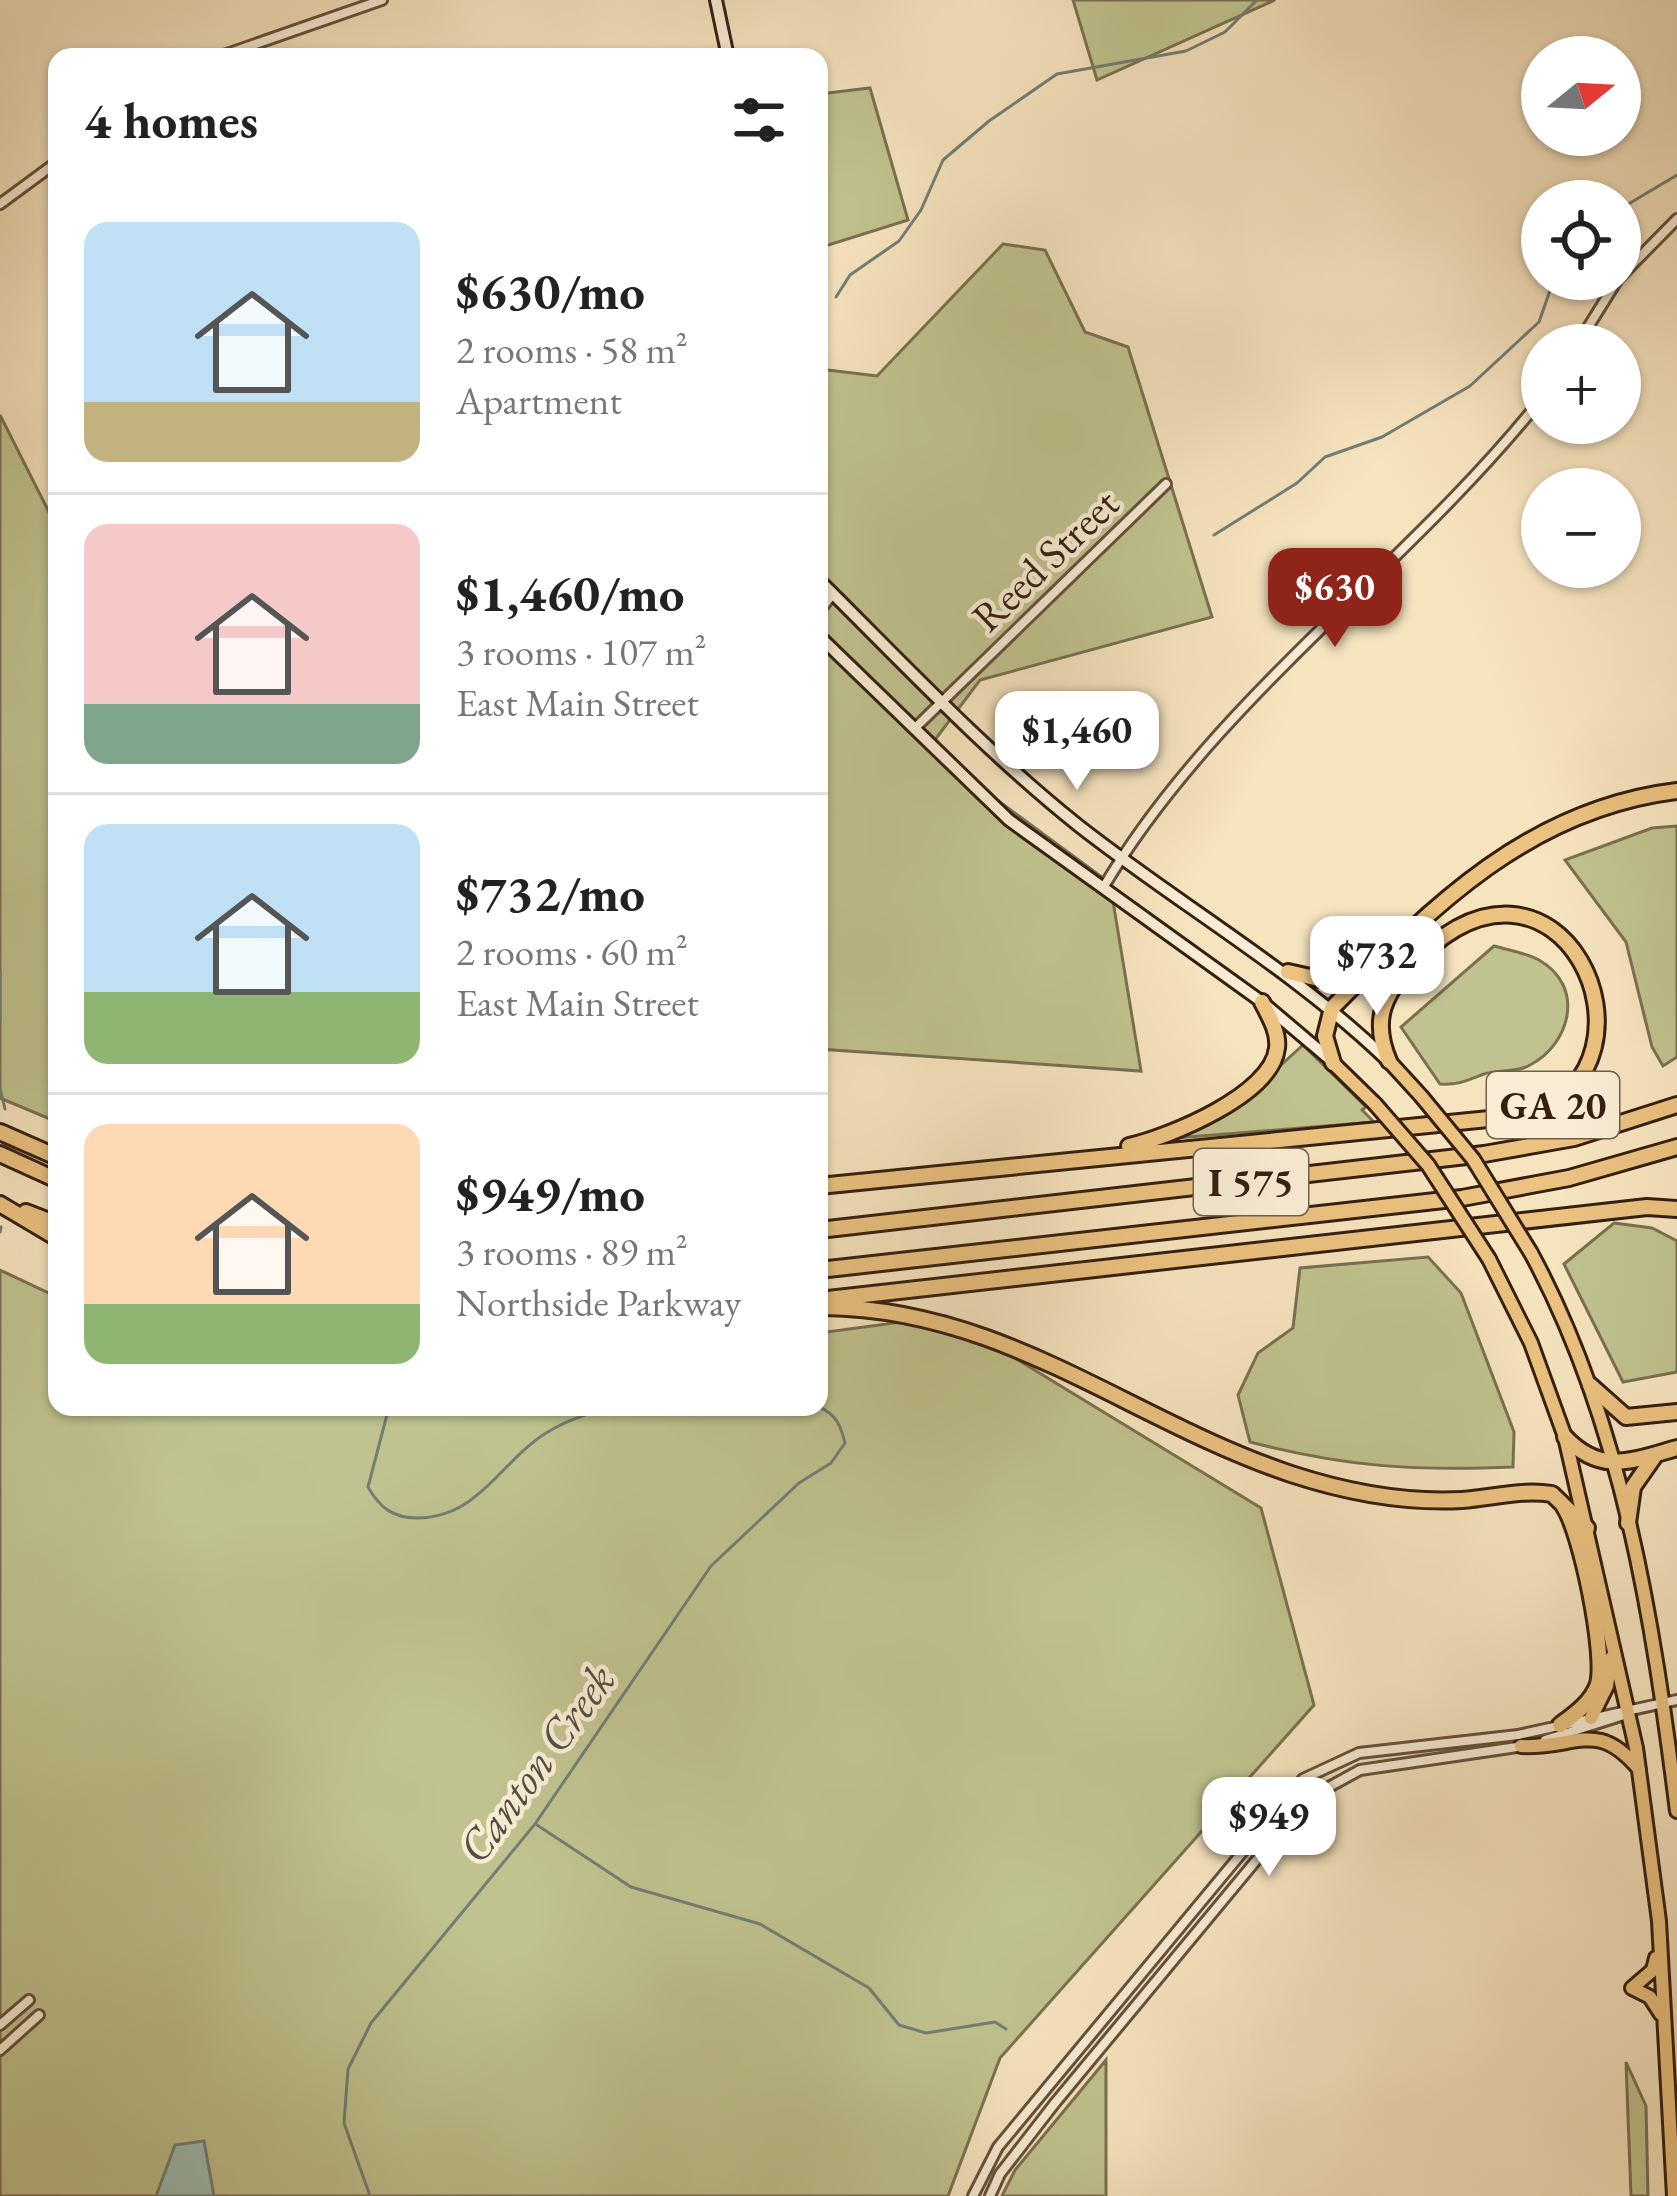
<!DOCTYPE html>
<html lang="en">
<head>
<meta charset="utf-8">
<style>
	body { margin:0; font-family:"EB Garamond",serif; background:#f2f2f2; color:#222; height:100vh; display:flex; flex-direction:column; font-size:45px; white-space:nowrap }
	* { box-sizing:border-box; margin:0 }
	p { font-size:39px; color:#767676 }
	.icon { flex:none; width:66px; height:66px; fill:none; stroke:currentColor; stroke-width:2; stroke-linecap:round; stroke-linejoin:round }
	.map { position:relative; flex:1; overflow:hidden }
	.sheet { position:absolute; left:48px; top:48px; width:780px; height:1368px; display:flex; flex-direction:column; background:#fff; border-radius:24px; box-shadow:0 3px 9px #0004 }
	.sheet>* { flex:none }
	.needle { width:78px; rotate:72deg }
	.fabs { position:absolute; left:1521px; top:36px; display:grid; gap:24px }
	.fabs a { display:grid; place-items:center; width:120px; height:120px; border-radius:50%; background:#fff; box-shadow:0 3px 9px #0004; font-size:60px }
	.price { position:absolute; translate:-50% -102px; padding:0 27px; border-radius:24px; background:#fff; color:#222; font-size:39px; line-height:78px; filter:drop-shadow(0 3px 6px #0008) }
	.price::after { content:''; position:absolute; left:50%; top:72px; width:36px; height:27px; margin-left:-18px; background:inherit; clip-path:polygon(0 0,100% 0,50% 100%) }
	.price.active { background:#8f2418; color:#fff }
	ul { padding:0; list-style:none }
	li { display:flex; align-items:center; gap:36px; height:300px; padding:0 36px }
	li+li { border-top:3px solid #e0e0e0 }
	li span { display:grid; place-items:center; flex:none; width:336px; height:240px; border-radius:24px; color:#555 }
	li>.icon { margin-inline-start:auto }
	span .icon { width:144px; height:144px; fill:#fffc; stroke-width:1 }
	li b { font-size:51px }
	h2 { display:flex; justify-content:space-between; align-items:center; height:144px; padding:0 36px; font-size:51px }
	.map>svg:first-child { display:block }
	.green { fill:#c0c38f; stroke:#7a7150; stroke-width:3 }
	.water { fill:#9dbeb6; stroke:#737e74; stroke-width:3 }
	.lines { fill:none; stroke-linecap:round; stroke-linejoin:round }
	.stream { stroke:#737e74; stroke-width:3 }
	.street-casing { stroke:#65503c; stroke-width:14 }
	.secondary-casing { stroke:#351f11; stroke-width:16 }
	.primary-casing { stroke:#351f11; stroke-width:18 }
	.highway-casing { stroke:#351f11; stroke-width:20 }
	.street { stroke:#f9edd5; stroke-width:8 }
	.secondary { stroke:#f9edd5; stroke-width:10 }
	.primary { stroke:#ebc280; stroke-width:12 }
	.highway { stroke:#ebc280; stroke-width:14 }
	.primary-bridge-casing { stroke:#351f11; stroke-width:18; stroke-linecap:butt }
	.primary-bridge { stroke:#ebc280; stroke-width:12 }
	.labels { text-anchor:middle; dominant-baseline:central; stroke-width:9; stroke-linejoin:round; paint-order:stroke }
	.shield { fill:#f9edd5; stroke:#705d4c; stroke-width:3 }
	.shield-label { font-size:39px; font-weight:bold; fill:#351f11 }
	.street-label { font-size:42px; fill:#351f11; stroke:#f9edd5 }
	.water-label { font-size:45px; font-style:italic; fill:#544f43; stroke:#f9edd5 }
</style>
</head>
<body>
<div class="map">
<svg width="1677" height="2196" viewBox="0 0 1677 2196">
	<rect width="100%" height="100%" fill="#f6e4bf"/>
	<filter id="stains"><feTurbulence type="fractalNoise" baseFrequency=".00167" numOctaves="4"/><feColorMatrix values="0 0 0 0 .2 0 0 0 0 .09 0 0 0 0 .02 0 0 0 .5 -.17"/></filter>
	<radialGradient id="worn" r=".72"><stop offset=".6" stop-color="#630" stop-opacity="0"/><stop offset="1" stop-color="#630" stop-opacity=".3"/></radialGradient>
	<path class="green" d="M1073 0H1275L1097 80Z
		M870 88 908 220 819 248V94Z
		M1003 244 1045 250 1085 332 1128 347 1212 617 980 680 928 749 1110 883 1141 1071 819 1049V369L877 376Z
		M0 415 57 528V1122L0 1098Z
		M1677 826V1057L1663 1066 1652 1047 1626 942 1565 860 1652 828Z
		M1494 946C1508 950 1527 953 1539 960 1586 987 1570 1044 1530 1065 1517 1073 1498 1069 1484 1074 1466 1081 1459 1085 1440 1084L1401 1027Z
		M1303 1045 1366 1107 1362 1110 1374 1122 1176 1138 1236 1106Z
		M1614 1223 1652 1228 1677 1241V1372L1623 1382 1564 1264Z
		M1428 1257 1461 1293 1514 1432 1513 1467C1413 1471 1347 1467 1250 1442L1238 1395 1258 1353 1293 1328 1300 1268Z
		M0 1270 57 1297V1407H819V1333L946 1316 1261 1508 1314 1705 1000 2058 948 2196H0Z
		M1106 2060V2196H1002L1015 2170Z
		M1626 2062 1646 2106 1648 2196H1631Z"/>
	<path class="water" d="M204 2141 214 2196H156L175 2145Z"/>
	<g class="lines">
		<path class="stream" d="M1620 209 1677 175
			M836 297 850 275 899 241 921 210 943 160 989 121 1057 74 1186 51 1225 32 1257 0
			M1214 535 1297 483 1325 457 1382 437 1470 386 1539 322 1554 279
			M0 972V1021
			M0 1088 5 1109
			M0 1232 1 1227
			M389 1407 368 1487C380 1508 393 1518 418 1518 479 1517 500 1462 546 1433 567 1420 591 1412 615 1407
			M667 1407H803
			M537 1825 631 1887 760 1924 869 1988 899 2025 926 2033 995 2022 1006 2029
			M370 2196 344 2123 348 2069 371 2023 535 1824 711 1566 799 1483 831 1463 845 1443C841 1426 836 1414 819 1407"/>
		<g class="street-casing">
			<path id="street" d="M218 57 382 0
				M0 204 57 162
				M1620 277 1677 219
				M1577 345 1618 279
				M819 611 833 594
				M914 729 1166 484
				M1103 888C1215 699 1407 568 1542 398
				M1545 1740 1627 1714
				M0 2025 29 2000
				M0 2050 39 2015
				M973 2196 998 2147 1303 1779 1359 1753 1518 1735 1677 1700
				M990 2196 1000 2174 1055 2103 1307 1799 1360 1770 1524 1746"/>
		</g>
		<g class="secondary-casing">
			<path id="secondary" d="M716 0 728 57
				M819 580C903 663 986 752 1079 826 1181 906 1292 969 1386 1059
				M819 636 1009 820 1262 1002 1333 1062"/>
		</g>
		<g class="primary-casing">
			<path id="primary" d="M1389 1061 1421 1096
				M1333 1063 1375 1104
				M1531 1253C1623 1423 1653 1621 1677 1811
				M1489 1259 1531 1343 1565 1437 1636 1748 1659 1921 1674 2196
				M1591 1718 1607 1686 1611 1658
				M1521 1746C1576 1749 1596 1718 1639 1769
				M1656 1958 1653 1970 1632 1988 1650 1997 1661 2014"/>
		</g>
		<g class="highway-casing">
			<path id="highway" d="M1288 972 1328 981 1369 964
				M1333 1063 1325 1036 1332 1008C1432 907 1528 809 1677 791
				M0 1132 57 1157
				M1129 1146C1169 1137 1272 1095 1277 1048 1279 1032 1269 1016 1262 1002
				M0 1154 57 1180
				M819 1186 1529 1115C1677 1065 1558 803 1408 969 1381 998 1373 1024 1389 1061
				M0 1204 57 1238
				M26 1212 57 1224
				M819 1230 1484 1154 1574 1138 1677 1105
				M819 1270 1462 1198 1569 1178 1677 1147
				M819 1300 1647 1207 1677 1209
				M824 1307C1005 1309 1128 1419 1291 1474 1346 1492 1405 1503 1462 1500 1492 1498 1522 1489 1552 1494L1587 1528
				M1590 1385 1626 1417 1677 1412
				M1565 1437C1601 1475 1631 1461 1677 1448
				M1628 1523 1633 1487 1654 1457
				M1560 1725C1575 1714 1592 1702 1598 1684 1606 1654 1581 1532 1564 1507"/>
		</g>
		<use href="#street" class="street"/>
		<use href="#secondary" class="secondary"/>
		<use href="#primary" class="primary"/>
		<use href="#highway" class="highway"/>
		<g class="primary-bridge-casing">
			<path id="primary-bridge" d="M1421 1096 1473 1159 1531 1253
				M1375 1104 1428 1165 1489 1259"/>
		</g>
		<use href="#primary-bridge" class="primary-bridge"/>
	</g>
	<g class="labels">
		<g class="shield">
			<rect x="1487" y="1072" width="132" height="66" rx="9"/>
			<rect x="1194" y="1149" width="114" height="66" rx="9"/>
		</g>
		<g class="shield-label">
			<text x="1553" y="1105">GA 20</text>
			<text x="1251" y="1182">I 575</text>
		</g>
		<g class="street-label">
			<text transform="translate(1045 560) rotate(-44)">Reed Street</text>
		</g>
		<g class="water-label">
			<text transform="translate(536 1763) rotate(-54)">Canton Creek</text>
		</g>
	</g>
	<rect width="100%" height="100%" filter="url(#stains)"/>
	<rect width="100%" height="100%" fill="url(#worn)"/>
</svg>
<div class="fabs">
<a><svg class="needle" viewBox="-14 -14 28 28"><path d="M0-13l5 13h-10z" fill="#e53935"/><path d="M0 13l5-13h-10z" fill="#767676"/></svg></a>
<a><svg class="icon" aria-label="locate" viewBox="0 0 24 24"><circle cx="12" cy="12" r="6"/><path d="M12 2v4M12 18v4M2 12h4M18 12h4"/></svg></a>
<a>+</a>
<a>−</a>
</div>
<b class="price active" style="left:1335px;top:650px">$630</b>
<b class="price" style="left:1077px;top:793px">$1,460</b>
<b class="price" style="left:1377px;top:1018px">$732</b>
<b class="price" style="left:1269px;top:1879px">$949</b>
<section class="sheet">
<h2>4 homes<svg class="icon" aria-label="filters" viewBox="0 0 24 24"><path d="M4 7h16M4 17h16"/><circle cx="9" cy="7" r="2"/><circle cx="15" cy="17" r="2"/></svg></h2>
<ul>
<li><span style="background:linear-gradient(#bfe0f5 75%,#c2b280 0)"><svg class="icon" aria-label="home" viewBox="0 0 24 24"><path d="M3 11l9-7 9 7M6 9v11h12V9"/></svg></span><div><b>$630/mo</b><p>2 rooms · 58 m²</p><p>Apartment</p></div></li>
<li><span style="background:linear-gradient(#f6c9c9 75%,#7fa58c 0)"><svg class="icon" aria-label="home" viewBox="0 0 24 24"><path d="M3 11l9-7 9 7M6 9v11h12V9"/></svg></span><div><b>$1,460/mo</b><p>3 rooms · 107 m²</p><p>East Main Street</p></div></li>
<li><span style="background:linear-gradient(#bfe0f5 70%,#8fb573 0)"><svg class="icon" aria-label="home" viewBox="0 0 24 24"><path d="M3 11l9-7 9 7M6 9v11h12V9"/></svg></span><div><b>$732/mo</b><p>2 rooms · 60 m²</p><p>East Main Street</p></div></li>
<li><span style="background:linear-gradient(#ffd9b3 75%,#8fb573 0)"><svg class="icon" aria-label="home" viewBox="0 0 24 24"><path d="M3 11l9-7 9 7M6 9v11h12V9"/></svg></span><div><b>$949/mo</b><p>3 rooms · 89 m²</p><p>Northside Parkway</p></div></li>
</ul>
</section>
</div>
</body>
</html>
